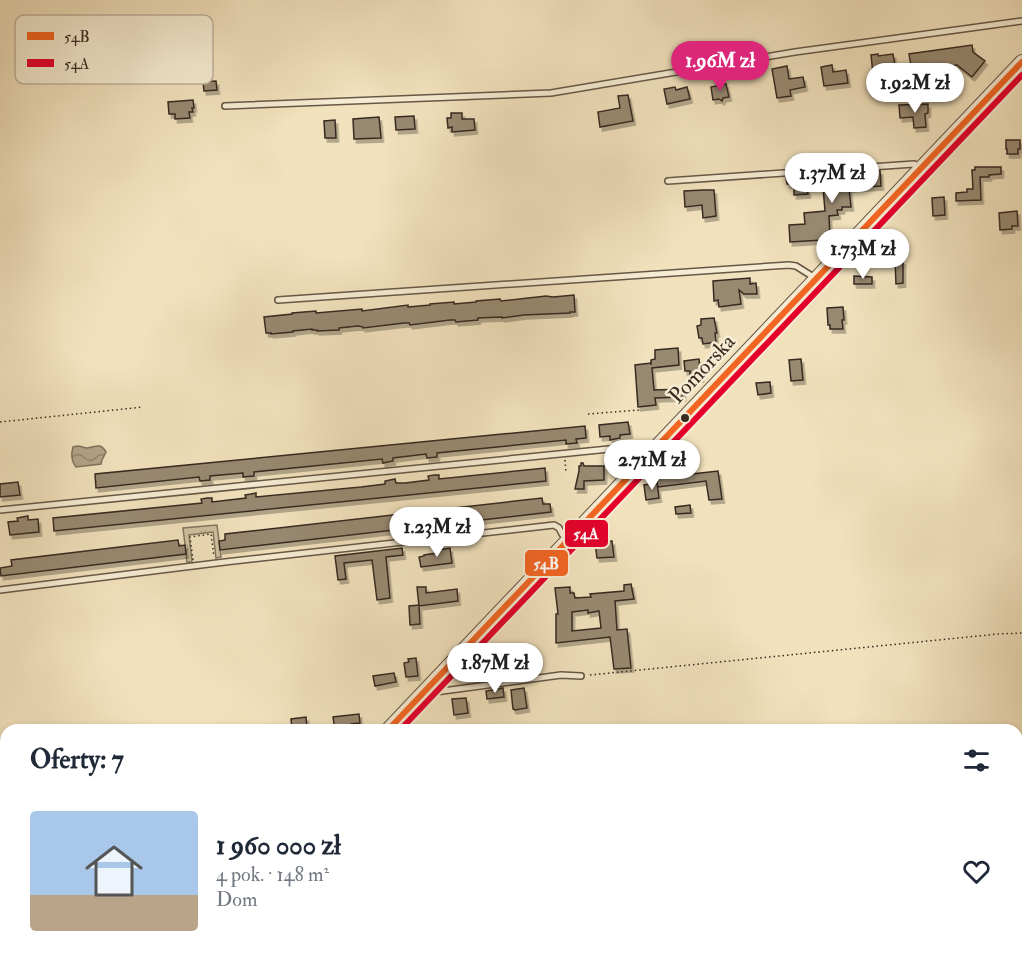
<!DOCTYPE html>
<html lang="pl">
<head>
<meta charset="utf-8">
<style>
	body { margin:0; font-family:"IM FELL Double Pica",serif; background:#f2f2f3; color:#1f2937; height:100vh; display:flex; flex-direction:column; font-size:22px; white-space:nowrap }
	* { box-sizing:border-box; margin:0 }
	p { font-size:20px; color:#747a83 }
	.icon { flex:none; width:33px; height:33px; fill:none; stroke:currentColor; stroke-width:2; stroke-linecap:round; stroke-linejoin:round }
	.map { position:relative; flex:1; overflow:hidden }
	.panel { position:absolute; left:0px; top:724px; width:1023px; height:236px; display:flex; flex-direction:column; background:#fff; border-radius:18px 18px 0 0; box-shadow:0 3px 9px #0003 }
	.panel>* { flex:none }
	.price { position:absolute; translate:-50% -51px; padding:0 14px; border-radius:21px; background:#fff; color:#222; font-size:20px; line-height:39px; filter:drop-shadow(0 2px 3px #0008) }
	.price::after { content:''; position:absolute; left:50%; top:36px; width:18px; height:14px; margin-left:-9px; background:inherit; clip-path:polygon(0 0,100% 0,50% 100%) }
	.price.on { background:#db2777; color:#fff }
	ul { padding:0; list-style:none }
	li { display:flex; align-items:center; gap:18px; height:150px; padding:0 30px }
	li+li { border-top:2px solid #e0e1e3 }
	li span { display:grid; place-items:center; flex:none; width:168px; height:120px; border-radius:6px; color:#555 }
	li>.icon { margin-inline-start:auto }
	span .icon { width:72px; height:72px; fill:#fffc; stroke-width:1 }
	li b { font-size:26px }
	h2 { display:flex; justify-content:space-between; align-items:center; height:72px; padding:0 30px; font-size:26px }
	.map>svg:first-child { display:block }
	.grass { fill:url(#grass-tufts); stroke:#847660; stroke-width:1.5 }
	.water { fill:url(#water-waves); stroke:#81735e; stroke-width:1.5 }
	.building { fill:#988971; stroke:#372a20; stroke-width:1.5; fill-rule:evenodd; filter:url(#shadow) }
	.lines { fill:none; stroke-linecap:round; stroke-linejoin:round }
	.service-casing { stroke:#665847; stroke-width:8 }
	.minor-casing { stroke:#665847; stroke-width:14 }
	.tertiary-casing { stroke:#665847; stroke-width:16 }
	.path { stroke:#372a20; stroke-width:1.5; stroke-dasharray:1.5 3; stroke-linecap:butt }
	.service { stroke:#f6ecd3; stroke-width:5 }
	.minor { stroke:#f6ecd3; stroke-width:10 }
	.tertiary { stroke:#f6ecd3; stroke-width:14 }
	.bus-1-casing { stroke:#f6ecd3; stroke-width:10 }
	.bus-2-casing { stroke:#f6ecd3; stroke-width:10 }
	.bus-1 { stroke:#f26522; stroke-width:6 }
	.bus-2 { stroke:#e4002b; stroke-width:6 }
	.bus-dot { fill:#372a20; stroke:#f6ecd3; stroke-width:2 }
	.labels { text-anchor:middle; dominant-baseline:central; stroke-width:5; stroke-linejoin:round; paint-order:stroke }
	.street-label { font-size:22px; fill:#372a20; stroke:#f6ecd3 }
	.key { fill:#f6ecd3; stroke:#bdb29d; stroke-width:1.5 }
	.key-label { font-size:16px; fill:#372a20 }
	.line-badge { stroke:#f6ecd3; stroke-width:2 }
	.badge-label { font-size:16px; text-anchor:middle; font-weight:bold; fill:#fff }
</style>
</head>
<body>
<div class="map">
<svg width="1022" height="959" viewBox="0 0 1022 959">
	<defs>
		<pattern id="grass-tufts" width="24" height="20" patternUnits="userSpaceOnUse" patternTransform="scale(1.5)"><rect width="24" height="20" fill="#d1c2a1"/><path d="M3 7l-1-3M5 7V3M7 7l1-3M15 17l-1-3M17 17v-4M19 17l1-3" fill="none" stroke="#b4a78a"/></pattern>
		<pattern id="water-waves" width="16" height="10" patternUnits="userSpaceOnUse" patternTransform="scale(1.5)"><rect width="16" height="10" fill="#b2a387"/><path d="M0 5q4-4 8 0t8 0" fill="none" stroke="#92856e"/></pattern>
		<filter id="shadow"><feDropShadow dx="2.5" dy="4" stdDeviation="0" flood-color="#0004"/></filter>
	</defs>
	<rect width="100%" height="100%" fill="#f1e1bc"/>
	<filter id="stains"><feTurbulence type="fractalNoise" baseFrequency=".00333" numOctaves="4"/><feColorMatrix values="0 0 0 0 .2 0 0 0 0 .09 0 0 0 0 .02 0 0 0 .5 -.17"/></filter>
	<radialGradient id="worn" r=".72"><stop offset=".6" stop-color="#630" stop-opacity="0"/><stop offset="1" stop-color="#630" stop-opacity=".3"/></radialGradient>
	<path class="grass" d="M217 525 221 557 216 558 213 532 189 535 192 562H187L183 528Z"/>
	<path class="water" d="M78 446C81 446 84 448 87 448 96 447 100 442 106 452L102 460 101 464 76 467C71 461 71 454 73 447Z"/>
	<path class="building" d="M972 45 973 52 985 61 972 77 957 65 912 72 909 54Z
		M878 54V56L893 54 896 71 873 74 871 55Z
		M832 65 833 72 846 70 848 83 824 86 821 67Z
		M787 66 789 79 803 77 805 87 790 90 791 96 777 98 772 69Z
		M216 81 217 90 204 91 203 82Z
		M726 84 729 97 723 98 722 101 719 99 713 100 711 87Z
		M675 87 676 90 687 87 690 99 667 104 664 89Z
		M628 95 633 121 600 127 598 112 620 108 618 96Z
		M193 100 194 108H192L193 112H189L190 118 175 119V114H169L168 102Z
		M928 104V113L925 114 926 127 914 128 913 117 900 118 899 105Z
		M451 113H462V119H474L475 130 452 132V127L448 128 447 118H451Z
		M414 116 415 129 396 130 395 117Z
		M379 117 381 138 354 139 353 119Z
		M335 120 336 138H325L324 121Z
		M1006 140H1020V149H1018V154H1007V149H1006Z
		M975 167H1001V174L989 175V177H980L981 200 956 201V193L967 192V189H973L972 170H975Z
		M880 171 881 186 849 188 851 207H842V210H837L838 215 829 216 830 237H823V240L790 242 789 225 805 224 804 213 825 211 822 175Z
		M806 176V179H810L813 184 807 188 808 194 794 195V184H787L786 178Z
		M703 190H714L716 216 703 218 702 205 685 207 684 191Z
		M944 197 945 215 933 216 932 198Z
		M1017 211 1018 226H1012V229L1000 230 999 213Z
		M895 261H903V283L896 284Z
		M854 276 872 277V284H854Z
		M750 278V284L756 283 757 294H744L739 290 741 304 719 307 718 300 714 301 713 281Z
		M574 295 575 312H570V313L524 315 502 318V317L478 318V320L456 322 455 320H450L410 325 409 323H404L363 328V327L358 326 339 328V330L317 331V330H312V329L293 331V332L271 334V333H266L264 317 292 314V313L316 311V313L362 309V311L408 305V307L430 305V304L454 302V304L476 302V301L500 299 501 301 546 296 553 297Z
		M843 307 844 320H842L843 329H830V325H828L827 308Z
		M714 318 717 333H715L716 342 703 344 702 338H699L697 326 701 325V319Z
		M678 348 679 365 652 368 654 390 683 389V397L655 398 656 405 638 407 635 365 651 363V365V360L655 359V350Z
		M699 359 701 378 690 379V371H685L684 361Z
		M801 359 803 380 791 381 789 360Z
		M770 382 771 393 758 395 756 383Z
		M628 422 630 434 620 435V438L610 440V436L600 437 599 425Z
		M585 426 586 438 576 439 577 443 566 444V440L437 453V457L427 458 426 454 393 458V461L383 463 382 459 254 472V476L243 477V473L210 476V480L200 481 199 477 96 488 95 474Z
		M581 463H583L584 466H604V480L584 481V489H575L579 471V466H581Z
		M545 468 546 481 54 531 53 518 202 503 201 499 207 498H212V502L246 498 245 495 251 494 256 493V497L361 487 385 484V481L395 479 396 483H405L429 480 428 476 434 475H439V479Z
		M718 471 722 499 709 500 706 481 658 487 656 478Z
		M18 482 20 495 0 497V484Z
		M657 483 659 498 646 500 644 485Z
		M542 498 543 504H550L551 512 220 550 219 541 225 540V534Z
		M690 505 691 513 676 514 675 507Z
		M28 516V520L38 519 39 532 10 535 8 522 18 521 17 518Z
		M178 540 179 546 185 545 186 554 1 576 0 568 12 566 11 560Z
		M612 541 614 557 597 558 595 543Z
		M402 548 403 555 386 557 390 598 377 600 372 560 344 563 346 579 338 580 335 556Z
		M450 548 452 563 421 567 419 557 424 556V555L437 553V550Z
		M631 584 634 599 615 601 617 630 627 629 631 668 614 669 610 637 556 643V614H558L555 588 570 587V593H574L575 598 591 597 590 594 624 591V585ZM588 610V613L599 611 601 628 572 631V612Z
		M417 587H426V593L457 589 458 601 419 606Z
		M419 605 420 624 410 625 409 606Z
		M518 654 520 669 511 670 509 655Z
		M416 658 418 676 406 677 404 663 409 662 408 659Z
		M394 673 396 682 375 686 373 676Z
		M503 688 504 697 487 699 486 691Z
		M524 688 527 708 515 710 513 709 511 690Z
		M466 698 468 713 454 715 452 699Z
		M359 714 360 723 351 724 352 730H335L333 717Z
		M306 717 307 730H292L291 719Z"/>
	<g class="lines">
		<g class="service-casing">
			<path id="service" d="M225 106 551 93 795 52 1022 21
				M668 181 914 164 921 167
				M278 300 789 265 796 266 815 278
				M0 510 619 448 628 451 641 463
				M0 590 225 562 554 525 559 528 562 534 567 539
				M428 693 561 675 581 676
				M729 954 730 959"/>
		</g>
		<g class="minor-casing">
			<path id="minor" d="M1017 810 1022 811"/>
		</g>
		<g class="tertiary-casing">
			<path id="tertiary" d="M388 730 1022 62
				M174 959 178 954"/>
		</g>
		<path class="path" d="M588 414 639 410
			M0 422 143 407
			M565 460 566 473
			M193 560 190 537 211 534 214 557
			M590 675 998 634 1022 633"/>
		<use href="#service" class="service"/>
		<use href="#minor" class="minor"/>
		<use href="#tertiary" class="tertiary"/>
		<g class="bus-1-casing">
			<path id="bus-1" d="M388 730 1022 62"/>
		</g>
		<g class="bus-2-casing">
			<path id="bus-2" d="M400 730 1022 75"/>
		</g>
		<use href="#bus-1" class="bus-1"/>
		<use href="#bus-2" class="bus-2"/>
	</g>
	<circle class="bus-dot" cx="685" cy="418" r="5"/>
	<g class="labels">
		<g class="street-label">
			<text transform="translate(702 369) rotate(-47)">Pomorska</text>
		</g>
	</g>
	<rect x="15" y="15" width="198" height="69" rx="9" class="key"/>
	<rect x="27" y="32" width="27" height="8" fill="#f26522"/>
	<rect x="27" y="59" width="27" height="8" fill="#e4002b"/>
	<g class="key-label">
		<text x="64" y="42">54B</text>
		<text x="64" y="69">54A</text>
	</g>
	<g class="line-badge">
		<rect x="564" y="519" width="45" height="29" rx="6" fill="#e4002b"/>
		<rect x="524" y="549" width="45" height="28" rx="6" fill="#f26522"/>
	</g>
	<g class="badge-label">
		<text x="586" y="539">54A</text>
		<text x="546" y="569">54B</text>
	</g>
	<rect width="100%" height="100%" filter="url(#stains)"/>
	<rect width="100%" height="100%" fill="url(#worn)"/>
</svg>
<b class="price on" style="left:720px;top:92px">1.96M zł</b>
<b class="price" style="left:915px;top:114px">1.92M zł</b>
<b class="price" style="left:832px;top:204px">1.37M zł</b>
<b class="price" style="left:863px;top:280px">1.73M zł</b>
<b class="price" style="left:652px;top:491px">2.71M zł</b>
<b class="price" style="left:437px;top:558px">1.23M zł</b>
<b class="price" style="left:495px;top:694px">1.87M zł</b>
<section class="panel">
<h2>Oferty: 7<svg class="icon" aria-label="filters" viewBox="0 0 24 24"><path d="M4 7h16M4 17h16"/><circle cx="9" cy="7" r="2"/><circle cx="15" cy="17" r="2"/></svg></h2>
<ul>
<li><span style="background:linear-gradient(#a9c7e8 70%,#b9a48a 0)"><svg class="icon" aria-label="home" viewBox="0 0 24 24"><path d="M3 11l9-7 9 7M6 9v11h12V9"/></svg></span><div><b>1 960 000 zł</b><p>4 pok. · 148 m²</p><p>Dom</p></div><svg class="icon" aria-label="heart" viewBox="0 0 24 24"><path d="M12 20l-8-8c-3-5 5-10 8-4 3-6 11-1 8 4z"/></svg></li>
</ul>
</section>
</div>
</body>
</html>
